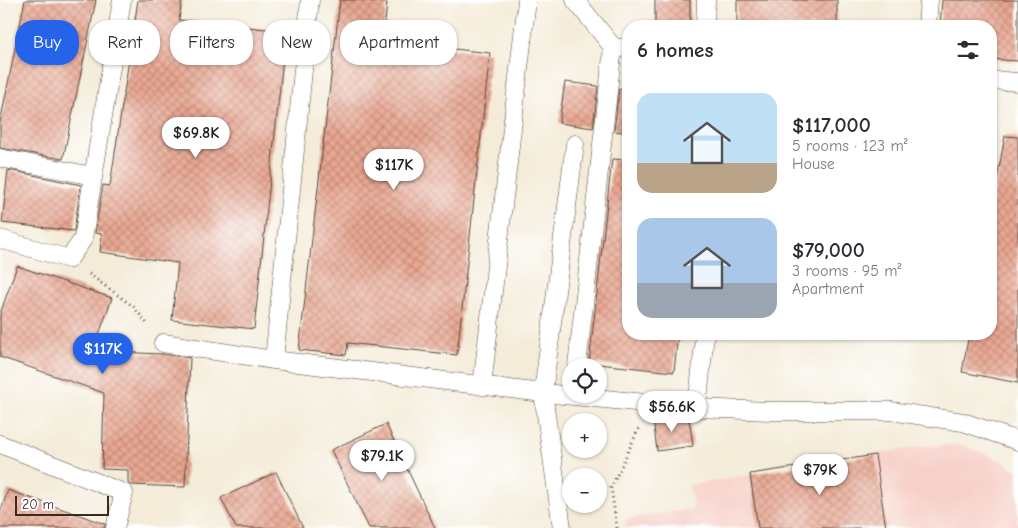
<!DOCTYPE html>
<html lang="en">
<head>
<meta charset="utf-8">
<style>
	body { margin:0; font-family:"Comic Neue",sans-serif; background:#f7f7f7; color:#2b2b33; height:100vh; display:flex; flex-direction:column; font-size:19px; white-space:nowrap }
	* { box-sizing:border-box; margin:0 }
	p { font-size:16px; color:#7c7c81 }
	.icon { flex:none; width:28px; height:28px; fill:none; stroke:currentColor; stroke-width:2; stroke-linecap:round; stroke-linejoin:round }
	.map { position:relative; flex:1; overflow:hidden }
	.side { position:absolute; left:622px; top:20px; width:375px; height:320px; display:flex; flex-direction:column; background:#fff; border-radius:20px; box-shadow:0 1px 4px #0004 }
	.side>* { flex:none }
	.banner { position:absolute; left:15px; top:20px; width:475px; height:45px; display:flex; gap:10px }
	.buttons { position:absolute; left:562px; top:358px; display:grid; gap:10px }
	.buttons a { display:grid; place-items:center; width:45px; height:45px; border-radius:50%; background:#fff; box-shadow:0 1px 4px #0004; font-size:25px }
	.scale { position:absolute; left:15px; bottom:12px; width:94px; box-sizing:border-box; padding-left:5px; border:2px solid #3b2a1e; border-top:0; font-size:14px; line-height:18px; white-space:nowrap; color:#3b2a1e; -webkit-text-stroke:4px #fff; paint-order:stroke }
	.price { position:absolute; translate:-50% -42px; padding:0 11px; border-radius:18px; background:#fff; color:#222; font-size:16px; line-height:32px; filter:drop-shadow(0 1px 2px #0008) }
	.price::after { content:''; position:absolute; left:50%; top:30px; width:15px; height:11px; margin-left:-8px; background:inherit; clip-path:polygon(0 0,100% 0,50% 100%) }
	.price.selected { background:#2563eb; color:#fff }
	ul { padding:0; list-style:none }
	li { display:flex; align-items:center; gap:15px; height:125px; padding:0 15px }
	li span { display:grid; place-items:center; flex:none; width:140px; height:100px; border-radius:15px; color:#555 }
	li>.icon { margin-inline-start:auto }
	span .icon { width:60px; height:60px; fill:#fffc; stroke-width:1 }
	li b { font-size:21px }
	h2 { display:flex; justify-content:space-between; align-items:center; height:60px; padding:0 15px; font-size:21px }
	.tag { padding:0 18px; border-radius:20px; background:#fff; box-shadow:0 1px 4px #0004; font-size:18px; line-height:45px }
	.tag.selected { background:#2563eb; color:#fff }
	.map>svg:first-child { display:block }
	.built { fill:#f7d1c9 }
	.building { fill:url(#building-cross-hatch) }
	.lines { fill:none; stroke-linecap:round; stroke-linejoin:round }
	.lane-casing { stroke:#57473a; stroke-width:19 }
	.path { stroke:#57473a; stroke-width:3; stroke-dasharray:1 4; stroke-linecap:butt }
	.lane { stroke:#fff; stroke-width:18 }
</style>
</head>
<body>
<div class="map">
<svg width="1018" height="528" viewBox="0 0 1018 528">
	<defs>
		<pattern id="building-cross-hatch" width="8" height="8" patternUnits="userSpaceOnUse" patternTransform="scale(1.25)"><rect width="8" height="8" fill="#eaa893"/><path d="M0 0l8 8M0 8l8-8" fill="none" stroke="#bf8977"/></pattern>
	</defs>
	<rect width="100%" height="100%" fill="#fff"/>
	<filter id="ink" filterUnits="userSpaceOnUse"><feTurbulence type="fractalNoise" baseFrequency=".02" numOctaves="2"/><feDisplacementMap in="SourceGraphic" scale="10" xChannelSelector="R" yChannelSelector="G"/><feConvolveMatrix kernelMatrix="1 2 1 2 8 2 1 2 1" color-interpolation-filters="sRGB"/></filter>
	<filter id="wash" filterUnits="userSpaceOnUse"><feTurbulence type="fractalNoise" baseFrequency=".0096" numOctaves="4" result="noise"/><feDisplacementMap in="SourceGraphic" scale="20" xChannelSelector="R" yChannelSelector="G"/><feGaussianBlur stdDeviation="1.12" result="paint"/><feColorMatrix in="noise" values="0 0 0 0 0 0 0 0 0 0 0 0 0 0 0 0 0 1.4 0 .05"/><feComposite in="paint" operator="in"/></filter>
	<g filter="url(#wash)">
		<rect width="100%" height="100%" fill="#f4ecd9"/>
		<path class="built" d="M962 445 1001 460 1018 471V528H626L625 519 693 509 689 485 924 446Z"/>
		<g id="blocks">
			<path class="building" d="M25 0H96L63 159 0 148V123Z
				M138 0H182L179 20 286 31 254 329 172 320 178 263 100 252 102 234 95 233 103 185 110 186Z
				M340 0H359L387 3 383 41 490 53 457 355 348 343 346 355 299 350Z
				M655 0H690V26H655Z
				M737 0H837V26H737Z
				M942 0H1018V61L991 59V26H940Z
				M565 82 598 86 593 128 559 123Z
				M619 89 629 91V133L614 131Z
				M1005 136 1018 137V383L962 372 969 334H991V211Z
				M612 159 629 160V334H678L674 372 589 363Z
				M8 170 81 185 74 231 2 223Z
				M17 266 112 298 93 351 162 354 190 358 185 487 131 485 128 483V470L102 469 104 393 0 357V314Z
				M670 416 689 418 693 446 657 451 653 418Z
				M386 424 435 528H369L331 450Z
				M875 455 886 528H758L750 474Z
				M276 472 303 528H236L221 498Z
				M8 490 105 524V528H0V513Z"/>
		</g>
	</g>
	<g filter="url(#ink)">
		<use href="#blocks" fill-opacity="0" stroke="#57473a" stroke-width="1"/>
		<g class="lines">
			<g class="lane-casing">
				<path id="lane" d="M575 0 613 47 577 366
					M705 26 706 0
					M927 26 929 0
					M613 47 629 48
					M991 80 1018 82
					M0 158 93 176
					M0 239 69 259 83 239 122 0
					M163 343 274 360 543 393 697 408 771 411H891L963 422 1018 441
					M274 360 310 0
					M482 386 527 0
					M697 408 705 334
					M0 444 124 493 115 528
					M562 528 543 393 575 144"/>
			</g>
			<path class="path" d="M89 274 134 307 148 325
				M617 528 611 488 639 428"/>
			<use href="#lane" class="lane"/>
		</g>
	</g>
</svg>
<div class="buttons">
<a><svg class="icon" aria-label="locate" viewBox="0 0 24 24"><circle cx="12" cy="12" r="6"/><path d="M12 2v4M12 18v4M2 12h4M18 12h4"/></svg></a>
<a>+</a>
<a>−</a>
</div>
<div class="scale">20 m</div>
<b class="price" style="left:196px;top:159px">$69.8K</b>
<b class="price" style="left:394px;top:191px">$117K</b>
<b class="price selected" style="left:103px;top:375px">$117K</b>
<b class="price" style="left:672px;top:433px">$56.6K</b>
<b class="price" style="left:382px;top:482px">$79.1K</b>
<b class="price" style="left:820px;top:496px">$79K</b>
<div class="banner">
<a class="tag selected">Buy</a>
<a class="tag">Rent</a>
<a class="tag">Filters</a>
<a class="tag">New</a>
<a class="tag">Apartment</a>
</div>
<section class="side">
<h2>6 homes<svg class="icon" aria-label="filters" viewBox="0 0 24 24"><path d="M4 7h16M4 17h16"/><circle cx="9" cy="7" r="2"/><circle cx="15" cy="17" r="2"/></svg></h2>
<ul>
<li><span style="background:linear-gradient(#bfe0f5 70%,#b9a48a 0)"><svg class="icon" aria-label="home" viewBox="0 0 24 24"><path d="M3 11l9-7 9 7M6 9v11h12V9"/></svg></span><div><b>$117,000</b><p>5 rooms · 123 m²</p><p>House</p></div></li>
<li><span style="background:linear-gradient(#a9c7e8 65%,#9aa5b1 0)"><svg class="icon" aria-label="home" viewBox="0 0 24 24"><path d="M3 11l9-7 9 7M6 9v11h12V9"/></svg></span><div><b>$79,000</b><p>3 rooms · 95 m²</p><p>Apartment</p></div></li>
</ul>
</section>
</div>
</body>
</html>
